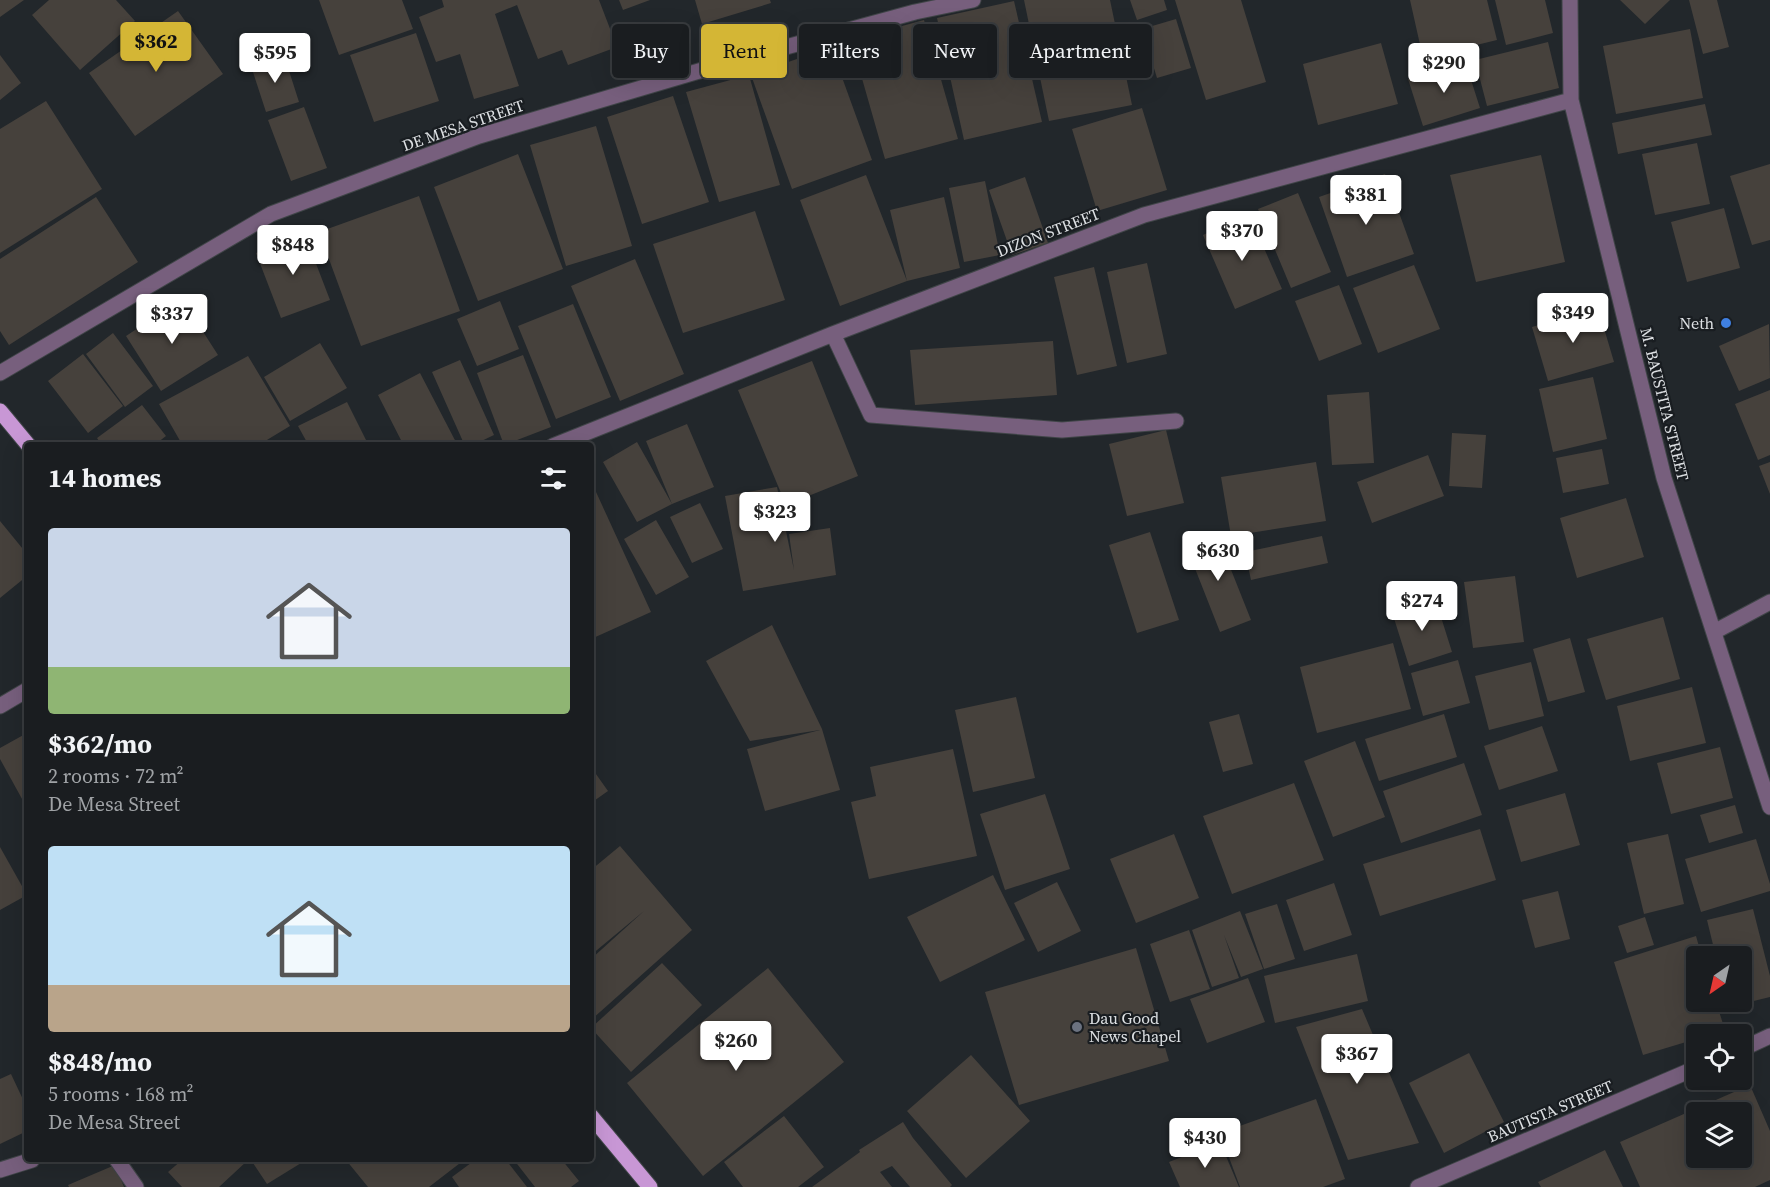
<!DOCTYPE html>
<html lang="en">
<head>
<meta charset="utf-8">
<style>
	body { margin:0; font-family:"Source Serif 4",serif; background:#232629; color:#f1f3f6; height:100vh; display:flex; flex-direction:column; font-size:22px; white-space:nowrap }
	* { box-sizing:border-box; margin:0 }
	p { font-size:20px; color:#9fa2a5 }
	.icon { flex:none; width:33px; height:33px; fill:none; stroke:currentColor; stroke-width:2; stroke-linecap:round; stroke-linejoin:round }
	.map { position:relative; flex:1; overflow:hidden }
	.drawer { position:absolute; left:24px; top:442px; width:570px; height:720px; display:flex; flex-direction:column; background:#1a1d20; border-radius:6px; box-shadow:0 6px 24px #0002,0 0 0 2px #383b3e }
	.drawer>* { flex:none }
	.banner { position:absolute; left:612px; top:24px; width:570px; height:54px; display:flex; gap:12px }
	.needle { width:39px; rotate:214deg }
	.controls { position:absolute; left:1686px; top:946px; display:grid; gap:12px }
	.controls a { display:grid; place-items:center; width:66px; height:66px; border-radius:6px; background:#1a1d20; box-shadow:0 6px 24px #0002,0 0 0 2px #383b3e; font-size:30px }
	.price { position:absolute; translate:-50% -51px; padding:0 14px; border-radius:6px; background:#fff; color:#222; font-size:20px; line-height:39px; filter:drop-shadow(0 2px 3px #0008) }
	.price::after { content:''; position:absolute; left:50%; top:36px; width:18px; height:14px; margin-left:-9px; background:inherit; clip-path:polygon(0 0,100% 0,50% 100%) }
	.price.selected { background:#d4b635; color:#111 }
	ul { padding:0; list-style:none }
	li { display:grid; align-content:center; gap:12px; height:318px; padding:0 24px }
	li span { display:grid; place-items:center; height:186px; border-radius:6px; color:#555 }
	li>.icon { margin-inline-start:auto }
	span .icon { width:108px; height:108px; fill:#fffc; stroke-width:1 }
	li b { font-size:26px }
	h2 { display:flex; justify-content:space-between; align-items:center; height:72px; padding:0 24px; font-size:26px }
	.chip { padding:0 21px; border-radius:6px; background:#1a1d20; box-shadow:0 6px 24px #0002,0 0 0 2px #383b3e; font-size:21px; line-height:54px }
	.chip.selected { background:#d4b635; color:#111 }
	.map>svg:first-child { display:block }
	.building { fill:#46413c; fill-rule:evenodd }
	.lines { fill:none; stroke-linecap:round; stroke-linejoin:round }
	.street-casing { stroke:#404548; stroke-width:17 }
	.primary-casing { stroke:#404548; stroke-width:17 }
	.street { stroke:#775f7d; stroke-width:15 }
	.primary { stroke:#c897d5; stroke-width:15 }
	.shop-dot { fill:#3f7fe0; stroke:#191d21; stroke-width:2 }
	.worship-dot { fill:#6b7280; stroke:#191d21; stroke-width:2 }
	.labels { text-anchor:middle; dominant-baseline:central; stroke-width:4.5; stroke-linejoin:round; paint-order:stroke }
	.street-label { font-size:16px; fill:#dde0e3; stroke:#191d21 }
	.poi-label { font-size:16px; fill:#dde0e3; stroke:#191d21; text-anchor:end }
</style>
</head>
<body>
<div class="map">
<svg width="1770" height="1187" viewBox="0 0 1770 1187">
	<rect width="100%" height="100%" fill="#22272b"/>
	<path class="building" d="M0 0H24L0 17Z
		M49 0H116L135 21 80 70 32 15Z
		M319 0H402L413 29 339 55Z
		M442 0H599L617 47 568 65 562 50 538 59 517 5 495 14 519 86 474 99 460 54 436 62 419 17 444 7Z
		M619 0H650L623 10Z
		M695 0H770L771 3 702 24Z
		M1024 0H1110L1132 105 1049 121Z
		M1130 0H1164L1167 10 1137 20Z
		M1175 0H1241L1266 82 1206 100Z
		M1410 0H1487L1497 40 1423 58Z
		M1495 0H1545L1553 33 1506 45Z
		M1620 0H1670L1645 24Z
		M1689 0H1717L1729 47 1703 54Z
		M1014 1 1042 122 964 140 937 18Z
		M178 11 223 74 135 136 89 73Z
		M1176 19 1191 68 1157 78 1142 29Z
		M924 20 958 139 885 159 851 40Z
		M1690 29 1703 98 1616 114 1603 46Z
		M416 33 439 101 374 122 350 55Z
		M1548 42 1559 88 1487 106 1475 60Z
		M1381 43 1398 104 1318 125 1303 64Z
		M831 47 872 160 792 189 751 75Z
		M0 55 21 83 0 100Z
		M284 55 299 102 266 112 251 66Z
		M1465 61 1480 108 1423 126 1408 79Z
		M749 75 780 185 719 202 686 92Z
		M673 96 709 202 642 224 607 117Z
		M46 101 102 189 0 253V129Z
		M1705 104 1712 135 1618 154 1612 123Z
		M304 107 327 168 291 181 268 120Z
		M1142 108 1167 190 1097 211 1072 129Z
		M596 126 632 246 566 266 530 145Z
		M1697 143 1710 204 1655 215 1642 154Z
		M518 154 563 269 478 301 434 187Z
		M1541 155 1565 262 1476 282 1450 175Z
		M1770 164V240L1752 245 1730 176Z
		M1385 174 1414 254 1347 277 1319 197Z
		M866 175 907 281 890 210 944 197 960 268 907 281 840 306 800 200Z
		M1025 177 1048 243 1012 255 989 190Z
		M985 181 1000 255 964 262 949 188Z
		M1298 193 1331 272 1291 288 1258 209Z
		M419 196 460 311 361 346 319 232Z
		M96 197 138 262 9 345 0 331V259Z
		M1724 208 1740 268 1687 282 1671 222Z
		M755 211 785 300 683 333 653 244Z
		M1249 214 1282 289 1235 309 1203 235Z
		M305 235 330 300 281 318 256 253Z
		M635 259 684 374 620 401 571 286Z
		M1147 263 1167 354 1127 363 1107 272Z
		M1414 265 1440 329 1378 353 1353 288Z
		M1094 267 1117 366 1077 375 1054 277Z
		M1339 285 1362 344 1319 361 1295 301Z
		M182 299 218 355 161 391 126 336Z
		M500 301 519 349 477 366 457 319Z
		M573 304 611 397 556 419 518 326Z
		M1598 308 1614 362 1548 381 1532 327Z
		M1769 324 1770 378 1739 391 1719 346Z
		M113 333 153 386 125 407 86 354Z
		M1053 341 1057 395 915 405 910 350Z
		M320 343 347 388 290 421 264 377Z
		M83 354 123 406 88 433 48 381Z
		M523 355 551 427 504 445 477 373Z
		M248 356 290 426 257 446H183L159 404Z
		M460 360 494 435 471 446H465L432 372Z
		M812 361 858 476 786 505 738 390Z
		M420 373 458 446H404L378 395Z
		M1593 377 1607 439 1553 452 1539 389Z
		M1770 390V455L1758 460 1735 404Z
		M1369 392 1374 463 1332 465 1327 395Z
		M347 402 369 446H309L298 426Z
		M142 405 166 436 153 446H102L97 438Z
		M687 424 714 487 672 504 646 441Z
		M1166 430 1184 503 1127 516 1109 444Z
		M1452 433 1486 435 1482 488 1449 486Z
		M637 442 672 504 637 522 603 462Z
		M1602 449 1609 484 1563 493 1556 458Z
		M1428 455 1444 496 1372 523 1357 482Z
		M1316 462 1326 521 1231 536 1221 477Z
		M1770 462V494L1759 466Z
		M591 481 651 612 591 639Z
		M777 487 794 570 789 534 830 528 836 575 743 591 725 496Z
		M1626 498 1644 557 1577 578 1560 518Z
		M700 503 723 549 692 563 670 517Z
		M656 520 689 577 656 595 624 539Z
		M0 521 27 554V576L0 598Z
		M1150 532 1179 620 1137 633 1109 545Z
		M1216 532 1251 620 1220 632 1185 543Z
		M1322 536 1328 563 1251 580 1245 552Z
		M1515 576 1524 642 1473 648 1464 582Z
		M1435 598 1452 652 1409 666 1392 612Z
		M1663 617 1680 679 1606 700 1587 639Z
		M772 625 822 729 840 790 765 811 747 749 820 730 750 741 706 661Z
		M1570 638 1585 692 1548 702 1533 649Z
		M1393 643 1411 709 1317 733 1300 667Z
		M1458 660 1470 703 1423 716 1411 673Z
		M1531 662 1544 716 1489 730 1475 676Z
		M1692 687 1706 743 1630 761 1617 706Z
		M1016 697 1035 778 973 792 955 710Z
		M1239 714 1253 764 1223 772 1209 722Z
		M1444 714 1457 757 1379 781 1365 739Z
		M1542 726 1558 771 1499 790 1484 746Z
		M27 733V808L0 759V748Z
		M1355 741 1385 817 1333 837 1304 761Z
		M1720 747 1733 798 1671 814 1657 763Z
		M953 749 977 856 869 879 851 802 876 796 870 767Z
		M1464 763 1482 815 1401 843 1383 791Z
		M591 767 608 791 591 803Z
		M1294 783 1324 860 1232 894 1203 816Z
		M1565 793 1580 845 1521 862 1506 810Z
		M1045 794 1070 869 1005 890 980 814Z
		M1735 805 1743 833 1709 843 1700 815Z
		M1480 829 1496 880 1380 916 1363 864Z
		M1174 834 1199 898 1136 923 1110 859Z
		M1668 834 1684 904 1644 914 1627 843Z
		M1756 839 1770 884V891L1701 912 1685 859Z
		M620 846 692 930 591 1020V959L644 911 591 955V870Z
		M0 847 27 895 0 910Z
		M993 875 1025 940 940 982 907 917Z
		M1057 882 1081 931 1038 952 1014 903Z
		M1334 883 1352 935 1304 951 1286 900Z
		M1558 891 1570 939 1535 948 1522 900Z
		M1277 904 1295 959 1264 969 1245 914Z
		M1753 909 1770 976V997L1729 1007 1728 1002H1742V957H1716L1707 920Z
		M1240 911 1263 969 1241 977 1224 935 1239 978 1212 987 1192 930Z
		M1645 917 1654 945 1627 953 1618 926Z
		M1189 930 1210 989 1170 1002 1150 944Z
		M1696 936 1702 957H1696V1002H1716L1725 1030 1708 1035H1696V1039L1643 1055 1614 962Z
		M1136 948 1169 1061 1019 1105 985 992Z
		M1357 954 1368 1001 1275 1023 1264 976Z
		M662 963 702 1005 631 1072 591 1028Z
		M768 968 844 1062 703 1176 627 1083Z
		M1248 978 1265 1022 1207 1043 1190 999Z
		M1362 1009 1419 1143 1348 1160 1296 1027Z
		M1469 1053 1504 1122 1444 1153 1409 1083Z
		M971 1055 1030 1121 966 1178 907 1111Z
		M11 1074 27 1108V1131L0 1144V1079Z
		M1750 1085 1770 1131V1180L1755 1187H1640L1620 1142ZM1696 1113H1742V1158H1696Z
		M1316 1099 1345 1179 1323 1187H1240L1220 1133Z
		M784 1116 824 1167 798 1187H743L724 1162Z
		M903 1122 913 1138 952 1185 950 1187H910L892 1166 880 1172 892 1187H812L860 1152 859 1150Z
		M1220 1142 1239 1187H1180L1169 1162Z
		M1605 1150 1623 1187H1541L1538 1182Z
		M182 1160H245L247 1161 219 1187H182L168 1172Z
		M251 1160H306L267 1184Z
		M346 1160H464L429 1187H368Z
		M475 1160H506L527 1187H459L452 1177Z
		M514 1160H562L579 1181 571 1187H535Z
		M115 1165 124 1187H69L68 1185Z"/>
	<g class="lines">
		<g class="street-casing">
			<path id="street" d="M1570 0 1571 100 1664 478 1770 807
				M833 334 871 415 1062 430 1176 421
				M0 373 271 214 479 136 716 66 915 12 973 0
				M553 446 833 334 1144 215 1571 100
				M1714 632 1770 602
				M0 706 27 690
				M1742 1049 1770 1036
				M117 1160 136 1187
				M0 1170 32 1160
				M1418 1187 1696 1068"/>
		</g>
		<g class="primary-casing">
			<path id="primary" d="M0 411 29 446
				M591 1116 650 1187"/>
		</g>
		<use href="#street" class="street"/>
		<use href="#primary" class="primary"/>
	</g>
	<circle class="shop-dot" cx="1726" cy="323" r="6"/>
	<circle class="worship-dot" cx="1077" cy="1027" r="6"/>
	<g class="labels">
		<g class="street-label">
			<text transform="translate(463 125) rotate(-19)">DE MESA STREET</text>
			<text transform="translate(1048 232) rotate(-21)">DIZON STREET</text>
			<text transform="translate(1665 404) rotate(76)">M. BAUSTITA STREET</text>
			<text transform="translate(1550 1111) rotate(-23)">BAUTISTA STREET</text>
		</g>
		<g class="poi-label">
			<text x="1714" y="323">Neth</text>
			<text x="1089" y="1018" text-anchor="start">Dau Good<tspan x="1089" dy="18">News Chapel</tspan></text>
		</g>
	</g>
</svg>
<div class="controls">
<a><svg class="needle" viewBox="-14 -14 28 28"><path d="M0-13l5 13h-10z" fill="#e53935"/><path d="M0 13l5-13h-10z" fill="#9fa2a5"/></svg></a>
<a><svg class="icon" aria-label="locate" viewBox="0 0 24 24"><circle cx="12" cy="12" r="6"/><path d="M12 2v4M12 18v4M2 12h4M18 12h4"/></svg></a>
<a><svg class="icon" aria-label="layers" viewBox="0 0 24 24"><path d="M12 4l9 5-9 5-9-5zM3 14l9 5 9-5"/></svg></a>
</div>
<b class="price selected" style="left:156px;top:73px">$362</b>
<b class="price" style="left:275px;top:84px">$595</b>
<b class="price" style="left:1444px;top:94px">$290</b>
<b class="price" style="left:1366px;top:226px">$381</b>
<b class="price" style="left:1242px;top:262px">$370</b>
<b class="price" style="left:293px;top:276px">$848</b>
<b class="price" style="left:1573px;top:344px">$349</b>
<b class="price" style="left:172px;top:345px">$337</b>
<b class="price" style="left:775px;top:543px">$323</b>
<b class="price" style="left:1218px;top:582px">$630</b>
<b class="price" style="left:1422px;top:632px">$274</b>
<b class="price" style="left:736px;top:1072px">$260</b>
<b class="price" style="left:1357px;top:1085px">$367</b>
<b class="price" style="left:1205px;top:1169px">$430</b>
<div class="banner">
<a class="chip">Buy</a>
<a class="chip selected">Rent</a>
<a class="chip">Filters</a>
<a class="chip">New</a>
<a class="chip">Apartment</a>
</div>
<section class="drawer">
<h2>14 homes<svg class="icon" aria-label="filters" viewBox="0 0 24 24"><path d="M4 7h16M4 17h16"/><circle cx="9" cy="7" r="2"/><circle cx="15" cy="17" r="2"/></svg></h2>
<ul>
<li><span style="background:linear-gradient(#c9d6e8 75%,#8fb573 0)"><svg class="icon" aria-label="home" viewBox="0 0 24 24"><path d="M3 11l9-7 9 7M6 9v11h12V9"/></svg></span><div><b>$362/mo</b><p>2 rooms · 72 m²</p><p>De Mesa Street</p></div></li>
<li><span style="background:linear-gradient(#bfe0f5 75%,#b9a48a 0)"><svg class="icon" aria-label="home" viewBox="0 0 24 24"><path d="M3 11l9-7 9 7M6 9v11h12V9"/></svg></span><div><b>$848/mo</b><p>5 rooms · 168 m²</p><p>De Mesa Street</p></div></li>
</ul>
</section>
</div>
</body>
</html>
